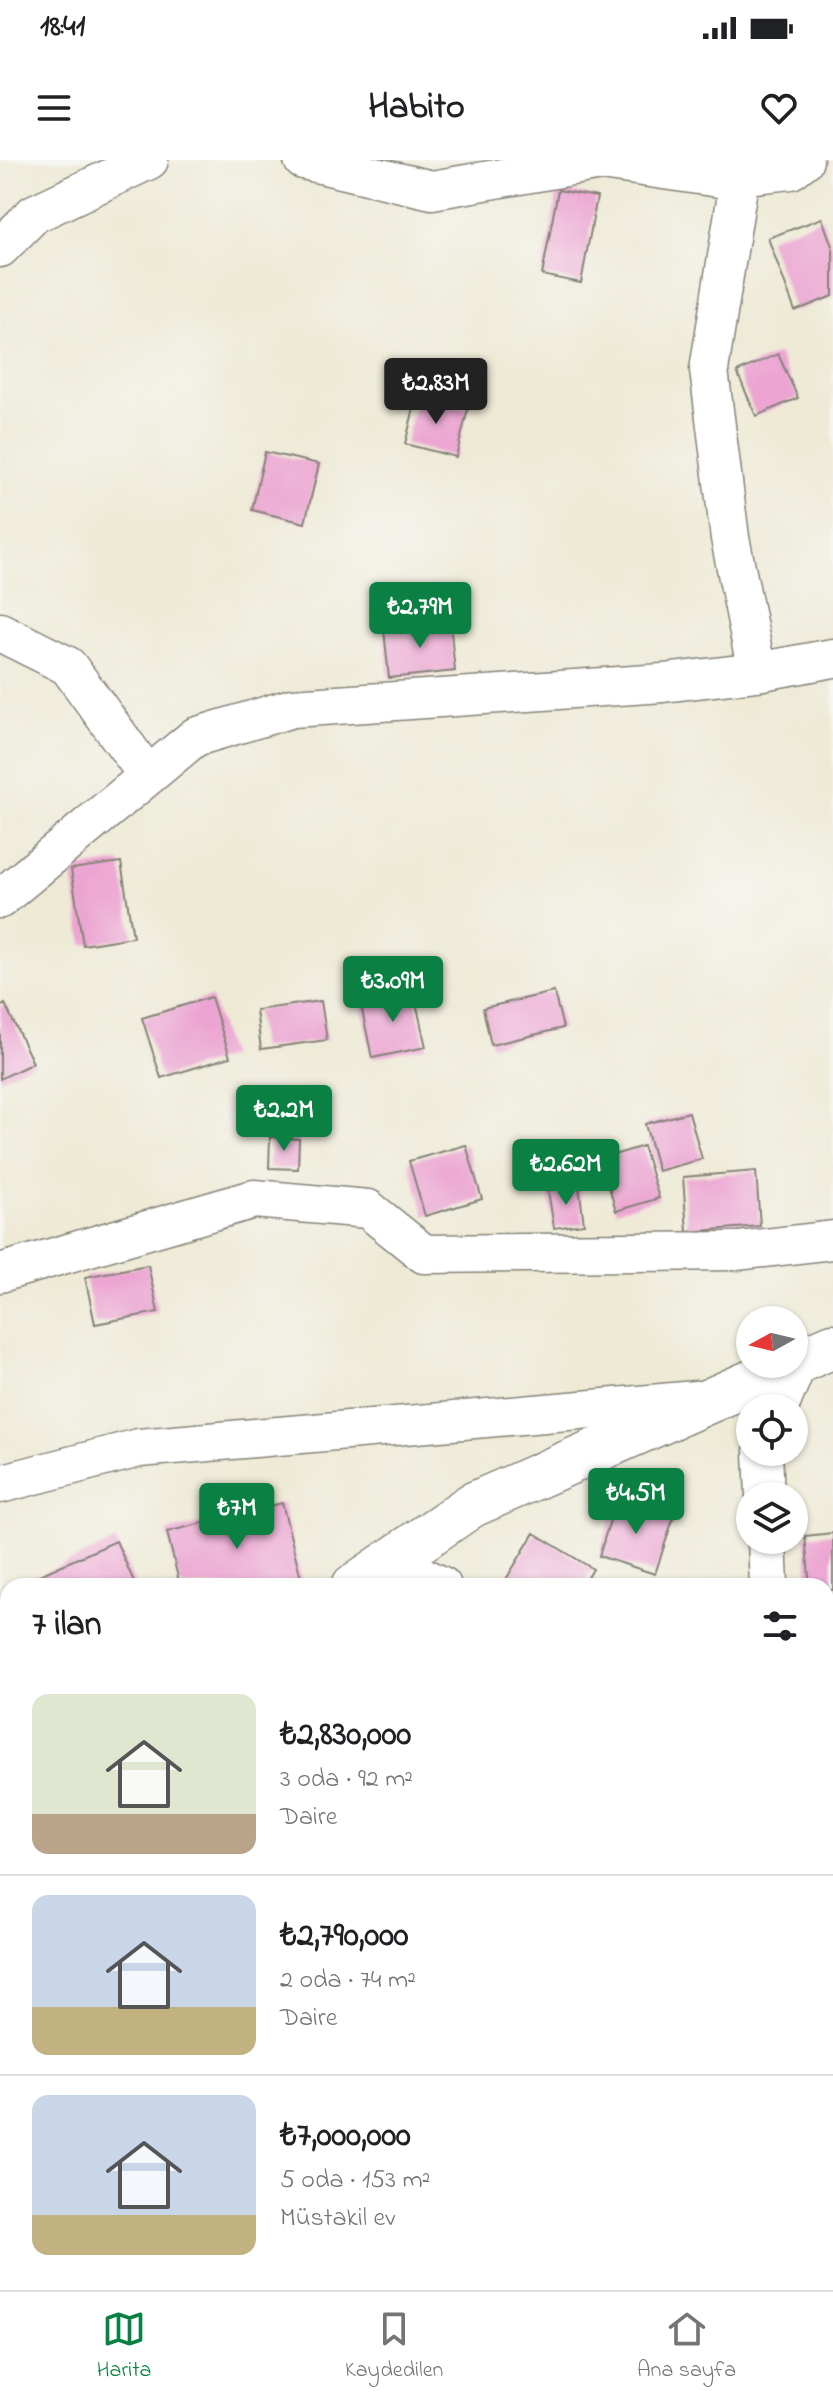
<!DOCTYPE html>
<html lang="tr">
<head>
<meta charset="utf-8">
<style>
	body { margin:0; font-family:"Indie Flower",sans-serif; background:#f6f6f6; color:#202124; height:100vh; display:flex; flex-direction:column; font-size:30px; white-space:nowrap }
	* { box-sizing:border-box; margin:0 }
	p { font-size:26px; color:#757577 }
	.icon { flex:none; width:44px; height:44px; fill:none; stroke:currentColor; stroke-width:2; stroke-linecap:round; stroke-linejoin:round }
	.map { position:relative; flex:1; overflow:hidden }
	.details { position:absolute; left:0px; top:1418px; width:834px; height:712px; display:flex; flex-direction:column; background:#fff; border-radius:24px 24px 0 0; box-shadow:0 2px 6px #0004 }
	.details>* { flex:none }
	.needle { width:52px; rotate:262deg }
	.controls { position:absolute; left:736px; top:1146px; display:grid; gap:16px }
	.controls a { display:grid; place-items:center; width:72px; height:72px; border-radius:50%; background:#fff; box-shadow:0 2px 6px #0004; font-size:40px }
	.price { position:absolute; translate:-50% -68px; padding:0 18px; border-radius:8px; background:#0b8043; color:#fff; font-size:26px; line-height:52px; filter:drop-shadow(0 2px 4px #0008) }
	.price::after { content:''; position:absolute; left:50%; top:48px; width:24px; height:18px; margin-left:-12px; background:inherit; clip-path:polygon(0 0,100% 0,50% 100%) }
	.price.active { background:#222; color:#fff }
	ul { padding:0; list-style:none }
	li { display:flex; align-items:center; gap:24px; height:200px; padding:0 32px }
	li+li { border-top:2px solid #e0e0e0 }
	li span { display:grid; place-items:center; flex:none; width:224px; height:160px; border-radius:16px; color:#555 }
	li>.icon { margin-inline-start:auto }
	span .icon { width:96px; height:96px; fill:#fffc; stroke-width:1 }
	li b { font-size:34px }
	h2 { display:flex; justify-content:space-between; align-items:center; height:96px; padding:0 32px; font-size:34px }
	.status { display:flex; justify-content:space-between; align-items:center; height:56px; padding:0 40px; background:#fff; direction:ltr }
	.status svg { height:22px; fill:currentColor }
	header { display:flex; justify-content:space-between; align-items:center; height:104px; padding:0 32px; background:#fff; font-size:36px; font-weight:700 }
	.dock { display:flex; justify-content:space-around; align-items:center; height:112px; border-top:2px solid #e0e0e0; background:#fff; font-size:22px; color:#757577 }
	.dock a { display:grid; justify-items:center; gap:4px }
	.dock .active { color:#0b8043 }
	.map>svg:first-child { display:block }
	.building { fill:#eca5d2 }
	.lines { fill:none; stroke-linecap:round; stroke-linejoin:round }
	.minor-casing { stroke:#858379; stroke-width:41 }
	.tertiary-casing { stroke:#858379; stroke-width:47 }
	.minor { stroke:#fff; stroke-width:38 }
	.tertiary { stroke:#fff; stroke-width:44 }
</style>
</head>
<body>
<div class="status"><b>18:41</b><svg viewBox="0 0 49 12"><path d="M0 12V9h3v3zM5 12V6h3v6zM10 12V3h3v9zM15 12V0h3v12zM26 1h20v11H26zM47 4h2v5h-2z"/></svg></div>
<header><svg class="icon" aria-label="menu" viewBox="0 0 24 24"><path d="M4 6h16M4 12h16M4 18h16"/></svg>Habito<svg class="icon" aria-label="heart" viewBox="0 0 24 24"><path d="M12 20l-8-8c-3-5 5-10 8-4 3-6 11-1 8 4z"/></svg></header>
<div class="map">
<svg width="833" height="2130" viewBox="0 0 833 2130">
	<rect width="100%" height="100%" fill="#f6f6f2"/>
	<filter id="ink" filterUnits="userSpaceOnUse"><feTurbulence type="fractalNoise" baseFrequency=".0125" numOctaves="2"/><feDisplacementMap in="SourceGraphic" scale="16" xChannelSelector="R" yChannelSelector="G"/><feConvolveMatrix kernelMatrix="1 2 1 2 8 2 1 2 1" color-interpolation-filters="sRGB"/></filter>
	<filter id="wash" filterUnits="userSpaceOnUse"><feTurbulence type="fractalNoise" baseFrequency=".006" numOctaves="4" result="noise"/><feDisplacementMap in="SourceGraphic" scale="32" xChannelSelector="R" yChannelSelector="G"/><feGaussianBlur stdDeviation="1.8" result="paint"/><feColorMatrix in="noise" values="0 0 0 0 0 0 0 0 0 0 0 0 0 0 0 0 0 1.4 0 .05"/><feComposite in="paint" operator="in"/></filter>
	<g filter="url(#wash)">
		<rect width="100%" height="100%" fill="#eeead6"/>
		<g id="blocks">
			<path class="building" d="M558 30 597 37 581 123 542 115Z
				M822 58 833 89V136L795 151 768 78Z
				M778 194 798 238 756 256 737 212Z
				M417 236 468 249 456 297 405 284Z
				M265 292 319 304 305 363 252 350Z
				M450 462 455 511 389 518 384 469Z
				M121 702 133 777 83 785 71 709Z
				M413 829 426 887 372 898 360 840Z
				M554 832 563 868 491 885 483 848Z
				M211 837 230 897 161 918 142 858Z
				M321 841 327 880 261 889 256 850Z
				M5 844 33 903 0 919V847Z
				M689 952 702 999 658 1011 645 964Z
				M270 977 299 979 298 1009 269 1008Z
				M466 985 482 1039 425 1056 409 1001Z
				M643 986 659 1038 616 1051 601 999Z
				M756 1011 760 1066 687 1072 683 1017Z
				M579 1026 584 1064 554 1068 548 1030Z
				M148 1105 158 1152 95 1164 85 1117Z
				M617 1337 674 1356 655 1414 599 1396Z
				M282 1343 303 1426H180L167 1372Z
				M534 1373 593 1409 583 1426H502Z
				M833 1373V1430L826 1431V1426H810L805 1376Z
				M116 1381 136 1426H15Z
				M833 1481V1531H826V1482Z
				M0 1524 8 1540V1590L0 1594Z
				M8 1944V2011L0 2002V1951Z
				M826 1997 833 2002V2099L826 2108Z
				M8 2095V2122H60L52 2130H0V2102Z
				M102 2122H122L131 2130H95Z
				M189 2122H252L260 2130H181Z
				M698 2122H790L800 2130H692Z"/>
		</g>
	</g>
	<g filter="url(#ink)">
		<use href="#blocks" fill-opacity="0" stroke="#858379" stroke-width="2"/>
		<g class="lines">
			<g class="minor-casing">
				<path id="minor" d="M303 0 432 30 601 1 719 18 791 10 804 0
					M740 15 709 210 730 378 757 512
					M0 88 34 54 149 0
					M0 472 68 506 148 616
					M0 739 195 577 292 548 663 523 757 512 833 498
					M0 1113 254 1039 368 1049 424 1094 738 1091 833 1080
					M779 1248 798 1202
					M763 1292 765 1336
					M0 1324 139 1288 696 1240
					M767 1380 769 1426
					M391 1401 442 1426
					M826 1664 833 1669
					M0 1780 8 1792
					M826 1919 833 1911
					M0 1920 8 1913
					M318 2122 326 2130
					M641 2130 647 2122"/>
			</g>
			<g class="tertiary-casing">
				<path id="tertiary" d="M794 1203 833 1186
					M354 1426 472 1345 793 1204
					M0 1653 8 1649"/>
			</g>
			<use href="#minor" class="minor"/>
			<use href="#tertiary" class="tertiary"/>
		</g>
	</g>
</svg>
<div class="controls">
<a><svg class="needle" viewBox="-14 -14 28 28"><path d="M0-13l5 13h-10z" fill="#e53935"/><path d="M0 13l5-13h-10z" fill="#757577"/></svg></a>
<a><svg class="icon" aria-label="locate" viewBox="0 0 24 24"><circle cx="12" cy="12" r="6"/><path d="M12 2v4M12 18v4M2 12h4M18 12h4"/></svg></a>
<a><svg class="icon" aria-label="layers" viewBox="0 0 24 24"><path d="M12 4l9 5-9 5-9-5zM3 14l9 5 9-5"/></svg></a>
</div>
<b class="price active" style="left:436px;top:266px">₺2.83M</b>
<b class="price" style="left:420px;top:490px">₺2.79M</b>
<b class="price" style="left:393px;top:864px">₺3.09M</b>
<b class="price" style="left:284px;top:993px">₺2.2M</b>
<b class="price" style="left:566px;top:1047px">₺2.62M</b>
<b class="price" style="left:636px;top:1376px">₺4.5M</b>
<b class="price" style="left:237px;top:1391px">₺7M</b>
<section class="details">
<h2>7 ilan<svg class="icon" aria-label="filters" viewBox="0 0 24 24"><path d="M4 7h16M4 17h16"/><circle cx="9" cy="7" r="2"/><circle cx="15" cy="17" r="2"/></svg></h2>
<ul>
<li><span style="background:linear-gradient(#dfe7d0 75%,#b9a48a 0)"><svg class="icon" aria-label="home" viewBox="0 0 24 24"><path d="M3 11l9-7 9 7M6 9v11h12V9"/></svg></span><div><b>₺2,830,000</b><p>3 oda · 92 m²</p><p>Daire</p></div></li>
<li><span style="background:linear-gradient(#c9d6e8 70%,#c2b280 0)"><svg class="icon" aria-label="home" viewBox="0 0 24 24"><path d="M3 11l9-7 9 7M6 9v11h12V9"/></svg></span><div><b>₺2,790,000</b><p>2 oda · 74 m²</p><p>Daire</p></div></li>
<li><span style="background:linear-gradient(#c9d6e8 75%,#c2b280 0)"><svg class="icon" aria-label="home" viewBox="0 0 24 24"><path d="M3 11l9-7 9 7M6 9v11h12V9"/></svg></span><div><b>₺7,000,000</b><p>5 oda · 153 m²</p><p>Müstakil ev</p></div></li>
</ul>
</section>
</div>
<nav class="dock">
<a class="active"><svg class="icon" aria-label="map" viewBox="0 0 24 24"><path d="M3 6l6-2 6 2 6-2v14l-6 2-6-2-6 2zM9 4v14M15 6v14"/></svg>Harita</a>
<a><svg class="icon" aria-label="saved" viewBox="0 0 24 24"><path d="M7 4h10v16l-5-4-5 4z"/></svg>Kaydedilen</a>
<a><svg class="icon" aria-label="home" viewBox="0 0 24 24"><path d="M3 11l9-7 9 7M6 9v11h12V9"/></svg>Ana sayfa</a>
</nav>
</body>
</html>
